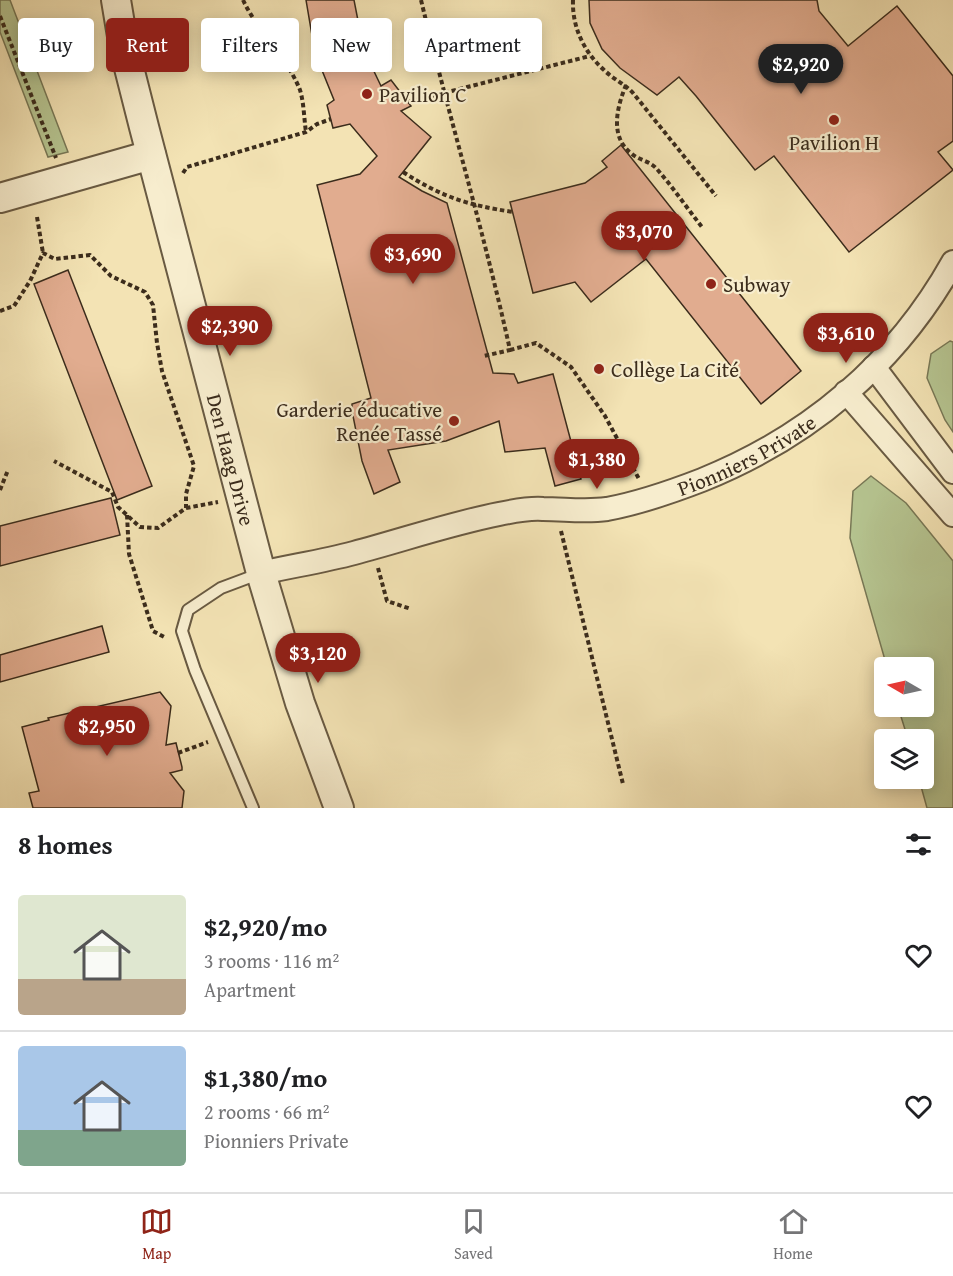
<!DOCTYPE html>
<html lang="en">
<head>
<meta charset="utf-8">
<style>
	body { margin:0; font-family:"Gentium Book Plus",serif; background:#f2f2f2; color:#202124; height:100vh; display:flex; flex-direction:column; font-size:22px; white-space:nowrap }
	* { box-sizing:border-box; margin:0 }
	p { font-size:20px; color:#757577 }
	.icon { flex:none; width:33px; height:33px; fill:none; stroke:currentColor; stroke-width:2; stroke-linecap:round; stroke-linejoin:round }
	.map { position:relative; height:808px; overflow:hidden }
	.panel { display:flex; flex-direction:column; background:#fff; flex:1 }
	.panel>* { flex:none }
	.hud { position:absolute; left:18px; top:18px; width:600px; height:54px; display:flex; gap:12px }
	.needle { width:39px; rotate:279deg }
	.controls { position:absolute; left:874px; top:657px; display:grid; gap:12px }
	.controls a { display:grid; place-items:center; width:60px; height:60px; border-radius:6px; background:#fff; box-shadow:0 3px 15px #0003; font-size:30px }
	.price { position:absolute; translate:-50% -51px; padding:0 14px; border-radius:21px; background:#8f2418; color:#fff; font-size:20px; line-height:39px; filter:drop-shadow(0 2px 3px #0008) }
	.price::after { content:''; position:absolute; left:50%; top:36px; width:18px; height:14px; margin-left:-9px; background:inherit; clip-path:polygon(0 0,100% 0,50% 100%) }
	.price.current { background:#222; color:#fff }
	ul { padding:0; list-style:none }
	li { display:flex; align-items:center; gap:18px; height:150px; padding:0 18px }
	li+li { border-top:2px solid #e0e0e0 }
	li span { display:grid; place-items:center; flex:none; width:168px; height:120px; border-radius:6px; color:#555 }
	li>.icon { margin-inline-start:auto }
	span .icon { width:72px; height:72px; fill:#fffc; stroke-width:1 }
	li b { font-size:26px }
	h2 { display:flex; justify-content:space-between; align-items:center; height:72px; padding:0 18px; font-size:26px }
	.pill { padding:0 21px; border-radius:6px; background:#fff; box-shadow:0 3px 15px #0003; font-size:21px; line-height:54px }
	.pill.current { background:#8f2418; color:#fff }
	.tabs { display:flex; justify-content:space-around; align-items:center; height:84px; border-top:2px solid #e0e0e0; background:#fff; font-size:16px; color:#757577 }
	.tabs a { display:grid; justify-items:center; gap:3px }
	.tabs .current { color:#8f2418 }
	.map>svg:first-child { display:block }
	.green { fill:#b6c591; stroke:#787856; stroke-width:1.5 }
	.building { fill:#e1ac8f; stroke:#3b2c1c; stroke-width:1.5 }
	.lines { fill:none; stroke-linecap:round; stroke-linejoin:round }
	.service-casing { stroke:#695a42; stroke-width:14 }
	.minor-casing { stroke:#695a42; stroke-width:26 }
	.tertiary-casing { stroke:#695a42; stroke-width:32 }
	.path { stroke:#3b2c1c; stroke-width:4; stroke-dasharray:4.5 3; stroke-linecap:butt }
	.service { stroke:#f7edce; stroke-width:10 }
	.minor { stroke:#f7edce; stroke-width:22 }
	.tertiary { stroke:#f7edce; stroke-width:28 }
	.path-bridge { stroke:#3b2c1c; stroke-width:4; stroke-dasharray:4.5 3; stroke-linecap:butt }
	.poi-dot { fill:#8f2418; stroke:#f7edce; stroke-width:2 }
	.labels { text-anchor:middle; dominant-baseline:central; stroke-width:4.5; stroke-linejoin:round; paint-order:stroke }
	.poi-label { font-size:21px; fill:#3b2c1c; stroke:#f7edce; text-anchor:start }
	.street-label { font-size:21px; fill:#3b2c1c; stroke:#f7edce }
</style>
</head>
<body>
<div class="map">
<svg width="953" height="808" viewBox="0 0 953 808">
	<rect width="100%" height="100%" fill="#f3e3b4"/>
	<filter id="stains"><feTurbulence type="fractalNoise" baseFrequency=".00333" numOctaves="4"/><feColorMatrix values="0 0 0 0 .2 0 0 0 0 .09 0 0 0 0 .02 0 0 0 .5 -.17"/></filter>
	<radialGradient id="worn" r=".72"><stop offset=".6" stop-color="#630" stop-opacity="0"/><stop offset="1" stop-color="#630" stop-opacity=".3"/></radialGradient>
	<path class="green" d="M0 0H10L68 152 48 157 0 32Z
		M950 341 953 342V432L945 420 927 378 931 354Z
		M871 476 906 503 953 561V808H927L919 779 924 778V740L908 739 898 707 924 706V668L887 667 850 538 853 491Z"/>
	<path class="building" d="M306 0H354L361 36 370 63 381 86 391 80 411 106 401 111 431 137 399 177 422 191 447 203 493 373 514 374 518 383 553 374 581 479 555 486 545 448 505 452 499 421 446 441 388 450 400 482 374 494 362 461 352 411V404L371 398 317 185 360 174 377 156 350 124 333 128 327 105 334 100 315 53Z
		M589 0H817L819 11 848 46 897 6 953 76V141L938 152 953 170 849 252 774 156 755 170 696 96 679 77 657 95 620 68 602 49 590 23Z
		M621 145 801 371 761 404 646 259 591 302 575 282 533 293 510 202 585 183 607 167 602 161Z
		M68 270 152 486 117 500 34 284Z
		M111 498 120 535 0 566V526Z
		M102 626 109 652 0 682V655Z
		M160 692 171 706 166 745 176 743 182 767V770L170 773 184 791 182 808H33L29 793 39 791 22 727 49 720 48 718Z"/>
	<g class="lines">
		<g class="service-casing">
			<path id="service" d="M253 808 195 670 182 631 188 610 221 588 261 573"/>
		</g>
		<g class="minor-casing">
			<g id="minor">
				<path d="M874 367 953 472"/>
				<path d="M846 392 953 515"/>
				<path id="s1" d="M261 573C292 566 324 561 354 553 403 540 449 524 499 514 513 511 529 508 543 509 565 509 585 512 607 509 639 503 671 492 702 480 809 437 896 364 953 262"/>
			</g>
		</g>
		<g class="tertiary-casing">
			<g id="tertiary">
				<path id="s2" d="M116 0 124 48 144 127 261 573 300 703 339 808"/>
				<path d="M0 198 151 155"/>
			</g>
		</g>
		<path class="path" d="M243 0C258 32 287 57 300 90 304 103 304 119 306 132
			M421 0C449 117 484 232 510 350L484 356
			M573 0C572 27 584 52 604 70 613 79 625 84 633 93L716 196
			M0 16 56 158
			M626 85C617 107 609 137 632 154 639 160 649 161 656 168 672 186 687 208 702 227
			M408 102 590 56
			M183 173 187 167 306 132 317 124 331 119
			M37 217 43 253
			M0 311 14 306 30 281 43 253 55 259 90 255 111 276 145 292 153 305 157 343 162 371 194 466 186 494V508L158 528 140 527 118 507 112 492 54 461
			M510 350 536 343 571 367 605 416 639 479
			M0 490 8 470
			M186 508 218 502
			M127 515 129 554 153 631 166 638
			M561 531 623 784
			M378 568 387 601 411 609
			M178 753 208 742"/>
		<use href="#service" class="service"/>
		<use href="#minor" class="minor"/>
		<use href="#tertiary" class="tertiary"/>
		<path class="path-bridge" d="M403 172C442 197 467 205 513 212"/>
	</g>
	<g class="poi-dot">
		<circle cx="367" cy="94" r="6"/>
		<circle cx="834" cy="120" r="6"/>
		<circle cx="711" cy="284" r="6"/>
		<circle cx="599" cy="369" r="6"/>
		<circle cx="454" cy="421" r="6"/>
	</g>
	<g class="labels">
		<g class="poi-label">
			<text x="379" y="94">Pavilion C</text>
			<text x="834" y="142" text-anchor="middle">Pavilion H</text>
			<text x="723" y="284">Subway</text>
			<text x="611" y="369">Collège La Cité</text>
			<text x="442" y="409" text-anchor="end">Garderie éducative<tspan x="442" dy="24">Renée Tassé</tspan></text>
		</g>
		<g class="street-label">
			<text stroke="none"><textPath href="#s1" startOffset="504">Pionniers Private</textPath></text>
			<text stroke="none"><textPath href="#s2" startOffset="474">Den Haag Drive</textPath></text>
		</g>
	</g>
	<rect width="100%" height="100%" filter="url(#stains)"/>
	<rect width="100%" height="100%" fill="url(#worn)"/>
</svg>
<div class="controls">
<a><svg class="needle" viewBox="-14 -14 28 28"><path d="M0-13l5 13h-10z" fill="#e53935"/><path d="M0 13l5-13h-10z" fill="#757577"/></svg></a>
<a><svg class="icon" aria-label="layers" viewBox="0 0 24 24"><path d="M12 4l9 5-9 5-9-5zM3 14l9 5 9-5"/></svg></a>
</div>
<b class="price current" style="left:801px;top:95px">$2,920</b>
<b class="price" style="left:644px;top:262px">$3,070</b>
<b class="price" style="left:413px;top:285px">$3,690</b>
<b class="price" style="left:230px;top:357px">$2,390</b>
<b class="price" style="left:846px;top:364px">$3,610</b>
<b class="price" style="left:597px;top:490px">$1,380</b>
<b class="price" style="left:318px;top:684px">$3,120</b>
<b class="price" style="left:107px;top:757px">$2,950</b>
<div class="hud">
<a class="pill">Buy</a>
<a class="pill current">Rent</a>
<a class="pill">Filters</a>
<a class="pill">New</a>
<a class="pill">Apartment</a>
</div>
</div>
<section class="panel">
<h2>8 homes<svg class="icon" aria-label="filters" viewBox="0 0 24 24"><path d="M4 7h16M4 17h16"/><circle cx="9" cy="7" r="2"/><circle cx="15" cy="17" r="2"/></svg></h2>
<ul>
<li><span style="background:linear-gradient(#dfe7d0 70%,#b9a48a 0)"><svg class="icon" aria-label="home" viewBox="0 0 24 24"><path d="M3 11l9-7 9 7M6 9v11h12V9"/></svg></span><div><b>$2,920/mo</b><p>3 rooms · 116 m²</p><p>Apartment</p></div><svg class="icon" aria-label="heart" viewBox="0 0 24 24"><path d="M12 20l-8-8c-3-5 5-10 8-4 3-6 11-1 8 4z"/></svg></li>
<li><span style="background:linear-gradient(#a9c7e8 70%,#7fa58c 0)"><svg class="icon" aria-label="home" viewBox="0 0 24 24"><path d="M3 11l9-7 9 7M6 9v11h12V9"/></svg></span><div><b>$1,380/mo</b><p>2 rooms · 66 m²</p><p>Pionniers Private</p></div><svg class="icon" aria-label="heart" viewBox="0 0 24 24"><path d="M12 20l-8-8c-3-5 5-10 8-4 3-6 11-1 8 4z"/></svg></li>
</ul>
</section>
<nav class="tabs">
<a class="current"><svg class="icon" aria-label="map" viewBox="0 0 24 24"><path d="M3 6l6-2 6 2 6-2v14l-6 2-6-2-6 2zM9 4v14M15 6v14"/></svg>Map</a>
<a><svg class="icon" aria-label="saved" viewBox="0 0 24 24"><path d="M7 4h10v16l-5-4-5 4z"/></svg>Saved</a>
<a><svg class="icon" aria-label="home" viewBox="0 0 24 24"><path d="M3 11l9-7 9 7M6 9v11h12V9"/></svg>Home</a>
</nav>
</body>
</html>
